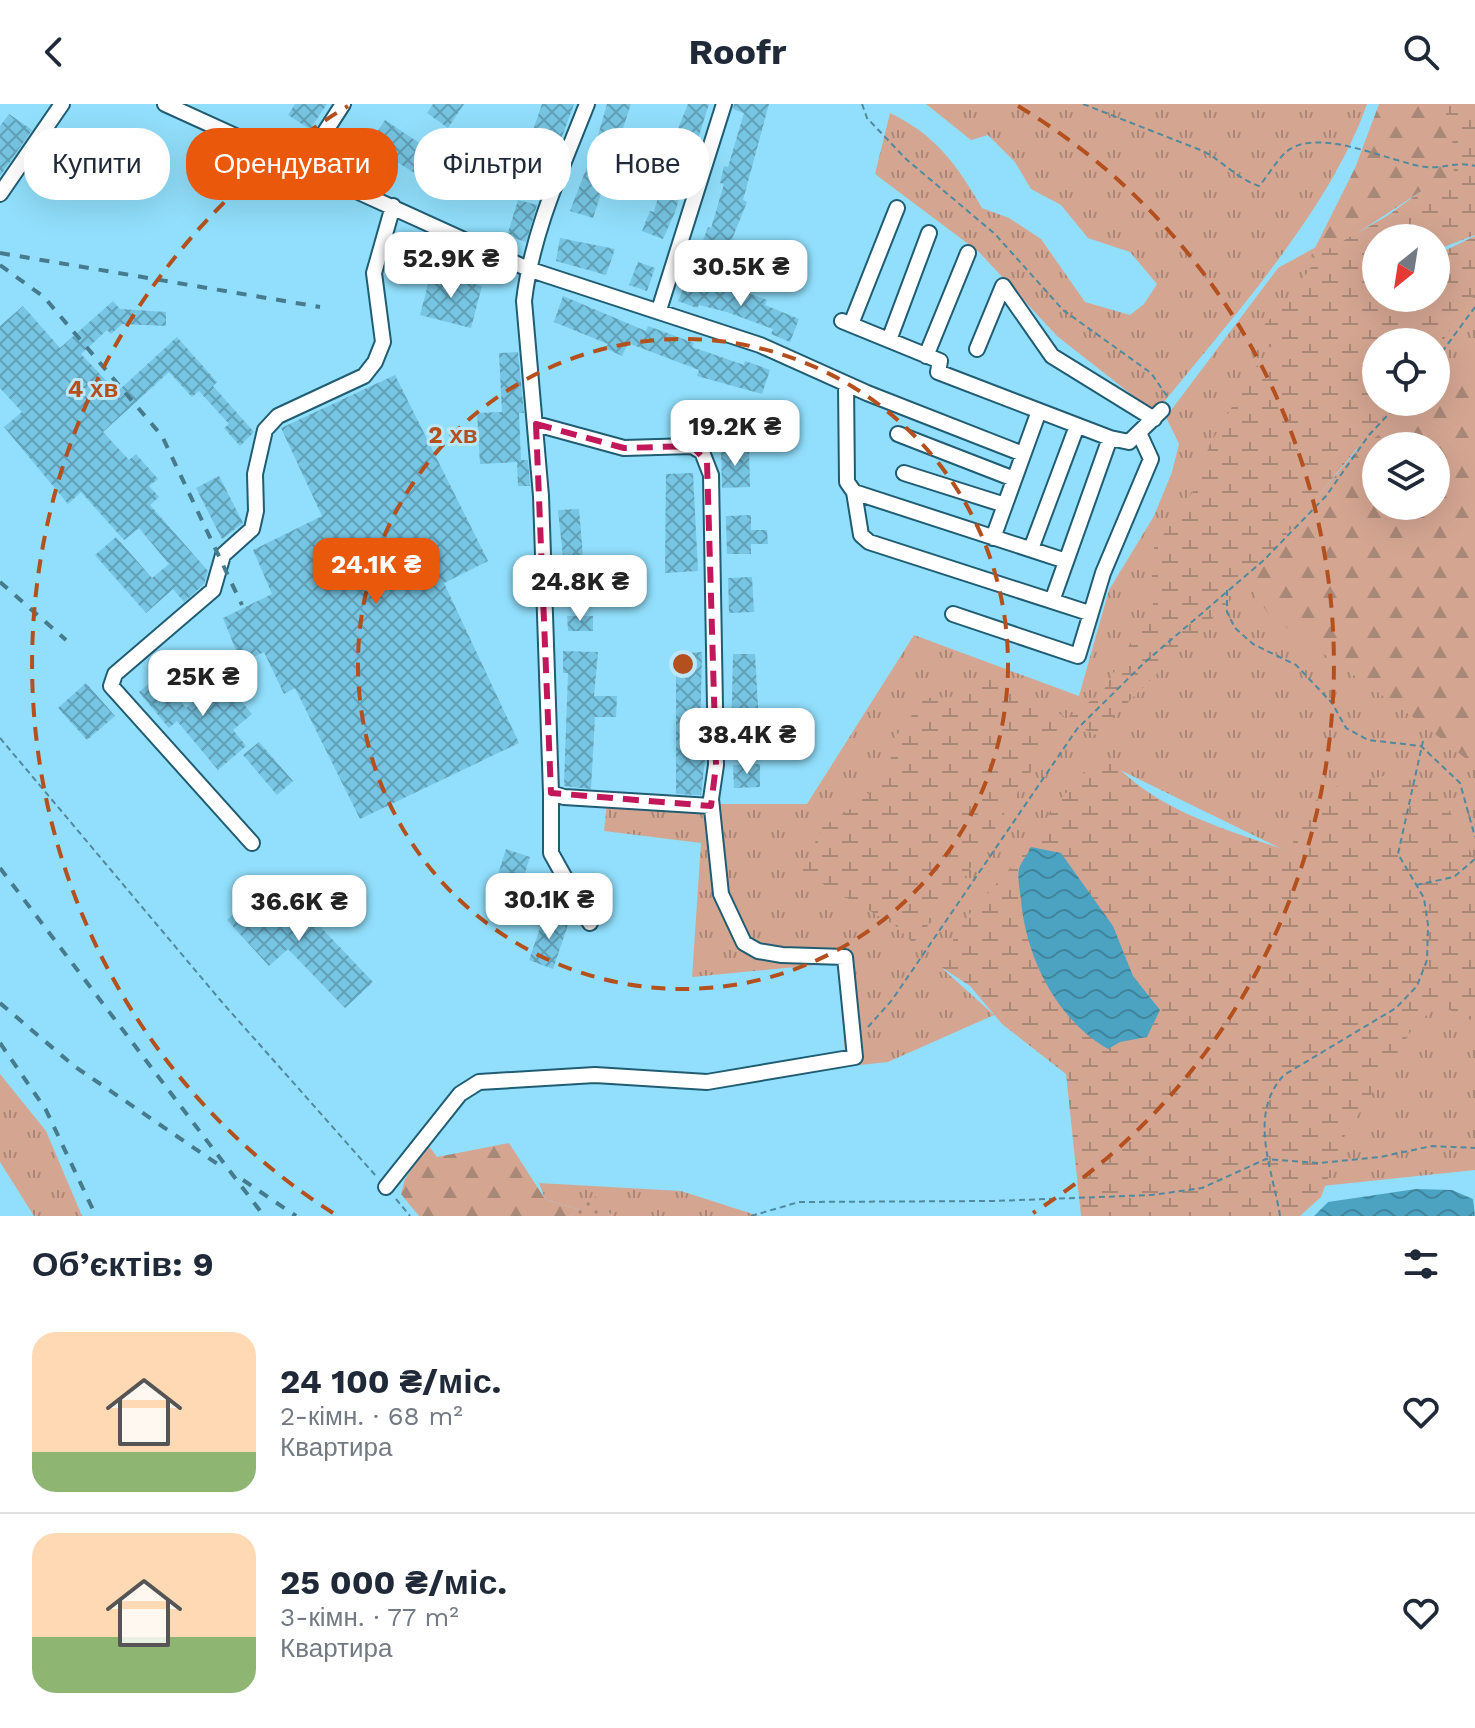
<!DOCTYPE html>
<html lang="uk">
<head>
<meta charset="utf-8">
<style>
	body { margin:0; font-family:"Work Sans",sans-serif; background:#f6f6f7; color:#1f2937; height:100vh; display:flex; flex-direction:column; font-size:30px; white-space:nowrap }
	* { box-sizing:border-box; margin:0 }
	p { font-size:26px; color:#747a83 }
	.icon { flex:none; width:44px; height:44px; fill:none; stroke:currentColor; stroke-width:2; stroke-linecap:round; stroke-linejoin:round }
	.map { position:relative; height:1112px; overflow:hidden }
	.panel { display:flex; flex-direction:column; background:#fff; flex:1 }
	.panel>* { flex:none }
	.top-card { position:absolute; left:24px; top:24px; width:800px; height:72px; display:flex; gap:16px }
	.needle { width:52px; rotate:210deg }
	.fabs { position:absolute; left:1362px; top:120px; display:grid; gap:16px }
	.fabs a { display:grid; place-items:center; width:88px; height:88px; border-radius:50%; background:#fff; box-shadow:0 8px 32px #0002; font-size:40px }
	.price { position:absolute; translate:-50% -68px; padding:0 18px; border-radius:16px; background:#fff; color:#222; font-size:26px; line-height:52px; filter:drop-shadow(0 2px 4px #0008) }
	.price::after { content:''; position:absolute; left:50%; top:48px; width:24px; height:18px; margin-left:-12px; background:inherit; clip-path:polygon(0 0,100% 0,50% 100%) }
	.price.on { background:#ea580c; color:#fff }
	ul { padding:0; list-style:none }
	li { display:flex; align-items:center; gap:24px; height:200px; padding:0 32px }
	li+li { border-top:2px solid #e0e1e3 }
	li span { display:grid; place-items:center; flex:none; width:224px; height:160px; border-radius:24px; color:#555 }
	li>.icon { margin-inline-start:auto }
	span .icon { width:96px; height:96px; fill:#fffc; stroke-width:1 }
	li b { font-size:34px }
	h2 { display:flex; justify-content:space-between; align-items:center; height:96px; padding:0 32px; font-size:34px }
	.tag { padding:0 28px; border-radius:32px; background:#fff; box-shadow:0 8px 32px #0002; font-size:28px; line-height:72px }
	.tag.on { background:#ea580c; color:#fff }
	header { display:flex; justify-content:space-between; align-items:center; height:104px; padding:0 32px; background:#fff; font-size:36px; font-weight:700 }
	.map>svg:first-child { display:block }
	.grass { fill:url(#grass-tufts) }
	.forest { fill:url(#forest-firs); fill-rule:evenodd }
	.wetland { fill:url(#wetland-marsh) }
	.garden { fill:url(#garden-dots) }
	.water { fill:url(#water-waves) }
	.building { fill:url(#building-cross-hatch) }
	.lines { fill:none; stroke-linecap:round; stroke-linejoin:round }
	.minor-casing { stroke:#205d72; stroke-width:18 }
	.path { stroke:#51899d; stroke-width:2; stroke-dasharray:6 4; stroke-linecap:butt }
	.minor { stroke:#fff; stroke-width:14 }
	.rail { stroke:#467a8d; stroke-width:4; stroke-dasharray:10 10; stroke-linecap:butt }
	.marked { fill:none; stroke:#c2185b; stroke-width:6; stroke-dasharray:16 10; stroke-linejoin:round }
	.ring { fill:none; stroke:#b4501e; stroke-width:4; stroke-dasharray:14 10 }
	.centre { fill:#b4501e; stroke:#bae7f9; stroke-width:4 }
	.ring-label { font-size:24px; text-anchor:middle; font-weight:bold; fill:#b4501e; stroke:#bae7f9; stroke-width:6; stroke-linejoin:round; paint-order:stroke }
</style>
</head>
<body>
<header><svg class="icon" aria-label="back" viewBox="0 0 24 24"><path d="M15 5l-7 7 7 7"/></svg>Roofr<svg class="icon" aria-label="search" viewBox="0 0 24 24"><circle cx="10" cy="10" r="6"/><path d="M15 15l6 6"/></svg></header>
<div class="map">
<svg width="1475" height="1112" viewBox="0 0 1475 1112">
	<defs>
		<pattern id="grass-tufts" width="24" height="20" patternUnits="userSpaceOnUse" patternTransform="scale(2)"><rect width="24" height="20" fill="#d4a692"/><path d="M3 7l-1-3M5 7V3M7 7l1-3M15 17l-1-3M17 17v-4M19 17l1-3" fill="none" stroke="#aa8878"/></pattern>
		<pattern id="forest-firs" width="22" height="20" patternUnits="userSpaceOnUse" patternTransform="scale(2)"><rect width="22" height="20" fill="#d4a692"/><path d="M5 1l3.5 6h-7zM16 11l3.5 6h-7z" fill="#aa8878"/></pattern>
		<pattern id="wetland-marsh" width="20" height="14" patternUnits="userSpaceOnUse" patternTransform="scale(2)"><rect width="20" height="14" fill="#d4a692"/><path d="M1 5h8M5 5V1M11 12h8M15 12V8" fill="none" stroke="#aa8878"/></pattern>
		<pattern id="garden-dots" width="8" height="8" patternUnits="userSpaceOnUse" patternTransform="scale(2)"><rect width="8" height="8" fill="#d4a692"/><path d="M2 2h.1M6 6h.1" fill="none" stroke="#aa8878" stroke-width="1.8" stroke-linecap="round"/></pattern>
		<pattern id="water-waves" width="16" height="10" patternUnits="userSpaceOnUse" patternTransform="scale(2)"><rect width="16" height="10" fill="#4ca3c1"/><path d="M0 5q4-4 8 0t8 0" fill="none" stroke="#3e859e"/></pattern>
		<pattern id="building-cross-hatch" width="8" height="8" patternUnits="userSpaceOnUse" patternTransform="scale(2)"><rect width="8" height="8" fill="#77c5e2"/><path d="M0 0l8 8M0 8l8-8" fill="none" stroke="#60a0b8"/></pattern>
	</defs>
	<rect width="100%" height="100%" fill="#91dffc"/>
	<path class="grass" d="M926 0H1367C1329 109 1227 219 1155 309L1057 232 979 148 875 70 890 9C936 31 957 61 982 104L1009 114 1041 135 1085 198 1130 211 1144 200 1157 180 1130 148 1088 134 1061 101 1031 85 1015 58 988 31 971 36Z
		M1327 137 1286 475 1475 409V779L1294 751 1118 665 943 865 994 911 888 958 841 963 845 948 838 859 692 873 701 739 604 727 607 700H807L914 531 1079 592 1109 486 1154 412 1172 368 1179 340 1166 313 1278 164Z
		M1475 179V280L1376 342 1374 357 1350 340 1383 298H1436V238Z
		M1475 875V1066L1303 1084 1373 941Z
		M0 970 46 1027 82 1112H34L0 1058Z
		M539 1079 681 1087 759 1112H612L595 1093 579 1106 545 1095Z"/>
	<path class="forest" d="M1379 0H1475V79L1420 88 1316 156 1311 152 1355 64Z
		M1475 260V662L1420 618 1270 512 1245 477 1359 344 1429 298H1436V293ZM1376 342H1436V402H1376Z
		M509 1039 545 1095 579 1106 571 1112H419L401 1090 405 1075 428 1041 437 1053Z"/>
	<path class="wetland" d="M1443 0H1475V131L1436 146V134H1376V194H1436V151L1475 132V190L1436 247V238H1376V298H1395L1242 485 1095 631 1067 615 1103 587 1154 498 1150 450 1196 383 1209 342 1256 262 1295 254 1267 242 1259 226 1287 198 1320 150 1387 112 1420 88 1454 75 1452 31Z
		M988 572 1065 613 951 795 913 839 896 822 802 768 822 723 855 702 886 674 896 632 925 594 952 593Z
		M1104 648C1151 706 1220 723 1288 747L1322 686 1397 669 1443 694 1475 756V918L1439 901 1414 922 1341 1038 1321 1093 1300 1112H1081L1066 970 1002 920 970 882 938 861 967 813 1034 737 1052 704Z"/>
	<path class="garden" d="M595 1092 612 1112H571Z"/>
	<path class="water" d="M1031 743 1061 749 1113 822 1133 872 1160 906 1147 933 1120 938 1108 945C1057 916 1026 854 1021 796 1020 787 1017 774 1019 765 1021 758 1028 750 1031 743Z
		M1416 1085 1452 1086 1473 1095 1475 1112H1314L1328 1098Z"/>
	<path class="building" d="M295 0H327L310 25 288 11Z
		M433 0H464L448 24 427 9Z
		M542 0H574L549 68 522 58Z
		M607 0H631L593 114 570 107 595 42Z
		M688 0H709L675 108 663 135 642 127 650 107 654 108 673 37Z
		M734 0H769L743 96 747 98 726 150 701 142 708 123 711 124 724 80 720 79 724 62 728 63 744 9 733 5Z
		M9 10 32 26 0 72V22Z
		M385 16 455 63 441 86 369 40Z
		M66 26 125 61 112 84 52 48Z
		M518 96 537 101 526 138 507 132Z
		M560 134 615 145 606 171 556 157Z
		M638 158 655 164 647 187 629 181Z
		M431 169 482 182 471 224 420 211Z
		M687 175 714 187 716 183 746 193 748 189 767 196 765 201 799 215 790 238 771 230 773 225 727 208 699 201 697 204 678 197Z
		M563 192 646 227 648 222 694 239 692 243 744 261 745 257 770 266 762 290 697 272 699 266 628 239 622 252 605 244 608 240 554 218Z
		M113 197 120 205 166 208V222L122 220 111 230 107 226 81 250 117 288 177 233 217 278 213 282 254 328 240 342 224 324 229 320 199 287 192 293 169 268 103 328 129 356 136 350 158 375 149 382 159 393 150 401 208 467 204 480 184 498 173 485 146 509 95 451 116 433 152 474 169 460 139 424 124 436 81 388 68 400 4 323 22 308 0 284V222L23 202 60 244Z
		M518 248 524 309H519L521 356H528L530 382H518L517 358 480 360 477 309 502 308 499 249Z
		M395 271 488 457 444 479 519 639 360 715 295 584 284 590 264 548 241 559 223 514 272 490 253 446 322 412 281 324Z
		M721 345H749L750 383 722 384Z
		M693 369 698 467 665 469 666 370Z
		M219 372 243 419 222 435 196 384Z
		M579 405 583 452 563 453 558 406Z
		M751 411V426H767L768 440H751V450H727L726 412Z
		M752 473 754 508 729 509 728 474Z
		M567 512H593V527H568Z
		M563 547 598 548 594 592H617L616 613H595L591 685 564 682 568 569H563Z
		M702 548 700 634H704L705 655 701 691 676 690V570L673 550Z
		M733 550H755L760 638 731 639Z
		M159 571 186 604 222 574 252 610 233 626 246 642 218 666 177 617 169 624 139 588Z
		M86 579 115 612 87 636 58 604Z
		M259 638 293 677 277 691 243 651Z
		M760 660V683L734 684 733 661Z
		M506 745 530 753 515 800 491 793Z
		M263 782 281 801 291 792 373 878 345 904 288 845 269 862 227 816Z
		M545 810 569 818 553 865 529 856Z"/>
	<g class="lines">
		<g class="minor-casing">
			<path id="minor" d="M165 0 528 165 760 241 867 289 1023 350
				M587 0C562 64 532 128 524 197L541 392 551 689 564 693 711 702
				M303 62 343 0
				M0 90 62 0
				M659 206 724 0
				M842 217 940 257 938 268 1110 334 1129 338 1162 306
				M851 220 897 104
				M889 236 929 129
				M977 245 1003 182 1052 252 1154 315
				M926 252 968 149
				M846 280 847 378 854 388 861 431 869 438 1089 509
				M898 330 1014 375
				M904 369 1005 401
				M854 388 1066 457
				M993 434 1039 307
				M1031 445 1077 322
				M1052 497 1110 334
				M953 510 1078 552 1103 469 1151 355 1140 331
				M551 689V749L590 819
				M252 739 111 582 115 570 213 486 223 451 252 425 256 407 255 370 265 326 278 312 364 272 375 258 383 238 374 169 393 102
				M386 1083 460 990 479 978 595 971 707 978 855 953 845 853 782 851 758 847 744 839 721 790 711 695 716 661 711 371 702 348 692 342 624 344 536 320"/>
		</g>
		<path class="path" d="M862 0 867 14 906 55 995 130 1063 206 1151 269 1167 292
			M1083 0 1203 47C1224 58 1236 74 1259 82 1268 72 1276 57 1286 48 1318 21 1391 59 1426 63 1444 65 1455 57 1475 62
			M1436 256 1475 203
			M1227 486V508L1235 524 1253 540 1296 561 1332 599 1346 624 1368 636 1421 642 1460 679 1475 733
			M0 634 221 897 376 1072
			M1416 781 1454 773 1475 755
			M868 923 892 896 1077 625 1144 559 1264 456 1326 392 1369 331 1400 298
			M396 1095 410 1112
			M751 1112 799 1098 993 1097 1152 1091 1202 1084 1266 1055 1319 1059 1380 1053 1432 1042 1475 1044
			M1280 1112C1273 1066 1247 1011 1284 971L1396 904 1417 882 1427 856 1428 821 1424 794 1398 750 1423 637"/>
		<use href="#minor" class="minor"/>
		<path class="rail" d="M0 149 320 203
			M0 161 44 193 162 332 242 501
			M0 478 66 536
			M0 764 264 1112
			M0 899 74 962 219 1061
			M0 939 46 1006 96 1112
			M243 1076 296 1112"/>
	</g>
	<path class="marked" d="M536 320 624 344 692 342 707 358 716 661 711 702 551 689Z"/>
	<g class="ring">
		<circle cx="683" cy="560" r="325"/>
		<path d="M333 1109A651 651 0 0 1 348 2M1018 2A651 651 0 0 1 1033 1109"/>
	</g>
	<circle cx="683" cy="560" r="12" class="centre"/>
	<g class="ring-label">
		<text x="93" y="293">4 хв</text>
		<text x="453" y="339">2 хв</text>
	</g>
</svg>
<div class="fabs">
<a><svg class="needle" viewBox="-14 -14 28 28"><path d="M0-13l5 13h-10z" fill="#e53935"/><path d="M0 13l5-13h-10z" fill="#747a83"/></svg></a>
<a><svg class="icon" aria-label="locate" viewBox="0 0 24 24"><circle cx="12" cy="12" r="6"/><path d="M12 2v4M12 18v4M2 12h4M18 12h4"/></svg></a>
<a><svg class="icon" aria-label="layers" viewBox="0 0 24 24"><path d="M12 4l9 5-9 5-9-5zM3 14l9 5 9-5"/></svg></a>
</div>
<b class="price" style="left:451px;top:196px">52.9K ₴</b>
<b class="price" style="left:741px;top:204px">30.5K ₴</b>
<b class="price" style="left:735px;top:364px">19.2K ₴</b>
<b class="price on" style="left:376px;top:502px">24.1K ₴</b>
<b class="price" style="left:580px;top:519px">24.8K ₴</b>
<b class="price" style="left:203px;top:614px">25K ₴</b>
<b class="price" style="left:747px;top:672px">38.4K ₴</b>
<b class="price" style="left:549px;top:837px">30.1K ₴</b>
<b class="price" style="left:299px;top:839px">36.6K ₴</b>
<div class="top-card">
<a class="tag">Купити</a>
<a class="tag on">Орендувати</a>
<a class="tag">Фільтри</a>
<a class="tag">Нове</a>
</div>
</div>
<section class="panel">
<h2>Об’єктів: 9<svg class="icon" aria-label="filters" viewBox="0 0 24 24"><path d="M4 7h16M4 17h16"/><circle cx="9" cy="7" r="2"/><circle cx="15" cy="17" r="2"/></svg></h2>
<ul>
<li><span style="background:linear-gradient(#ffd9b3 75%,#8fb573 0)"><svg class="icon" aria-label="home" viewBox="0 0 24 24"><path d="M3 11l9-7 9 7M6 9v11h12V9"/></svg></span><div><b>24 100 ₴/міс.</b><p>2-кімн. · 68 m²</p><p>Квартира</p></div><svg class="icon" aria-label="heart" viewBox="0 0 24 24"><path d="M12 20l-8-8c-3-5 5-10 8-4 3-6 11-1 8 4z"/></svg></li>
<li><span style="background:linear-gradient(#ffd9b3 65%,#8fb573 0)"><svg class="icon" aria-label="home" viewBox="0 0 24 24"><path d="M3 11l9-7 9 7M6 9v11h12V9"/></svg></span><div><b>25 000 ₴/міс.</b><p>3-кімн. · 77 m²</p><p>Квартира</p></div><svg class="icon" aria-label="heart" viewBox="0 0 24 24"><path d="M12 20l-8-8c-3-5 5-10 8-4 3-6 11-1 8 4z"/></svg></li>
</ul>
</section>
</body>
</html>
